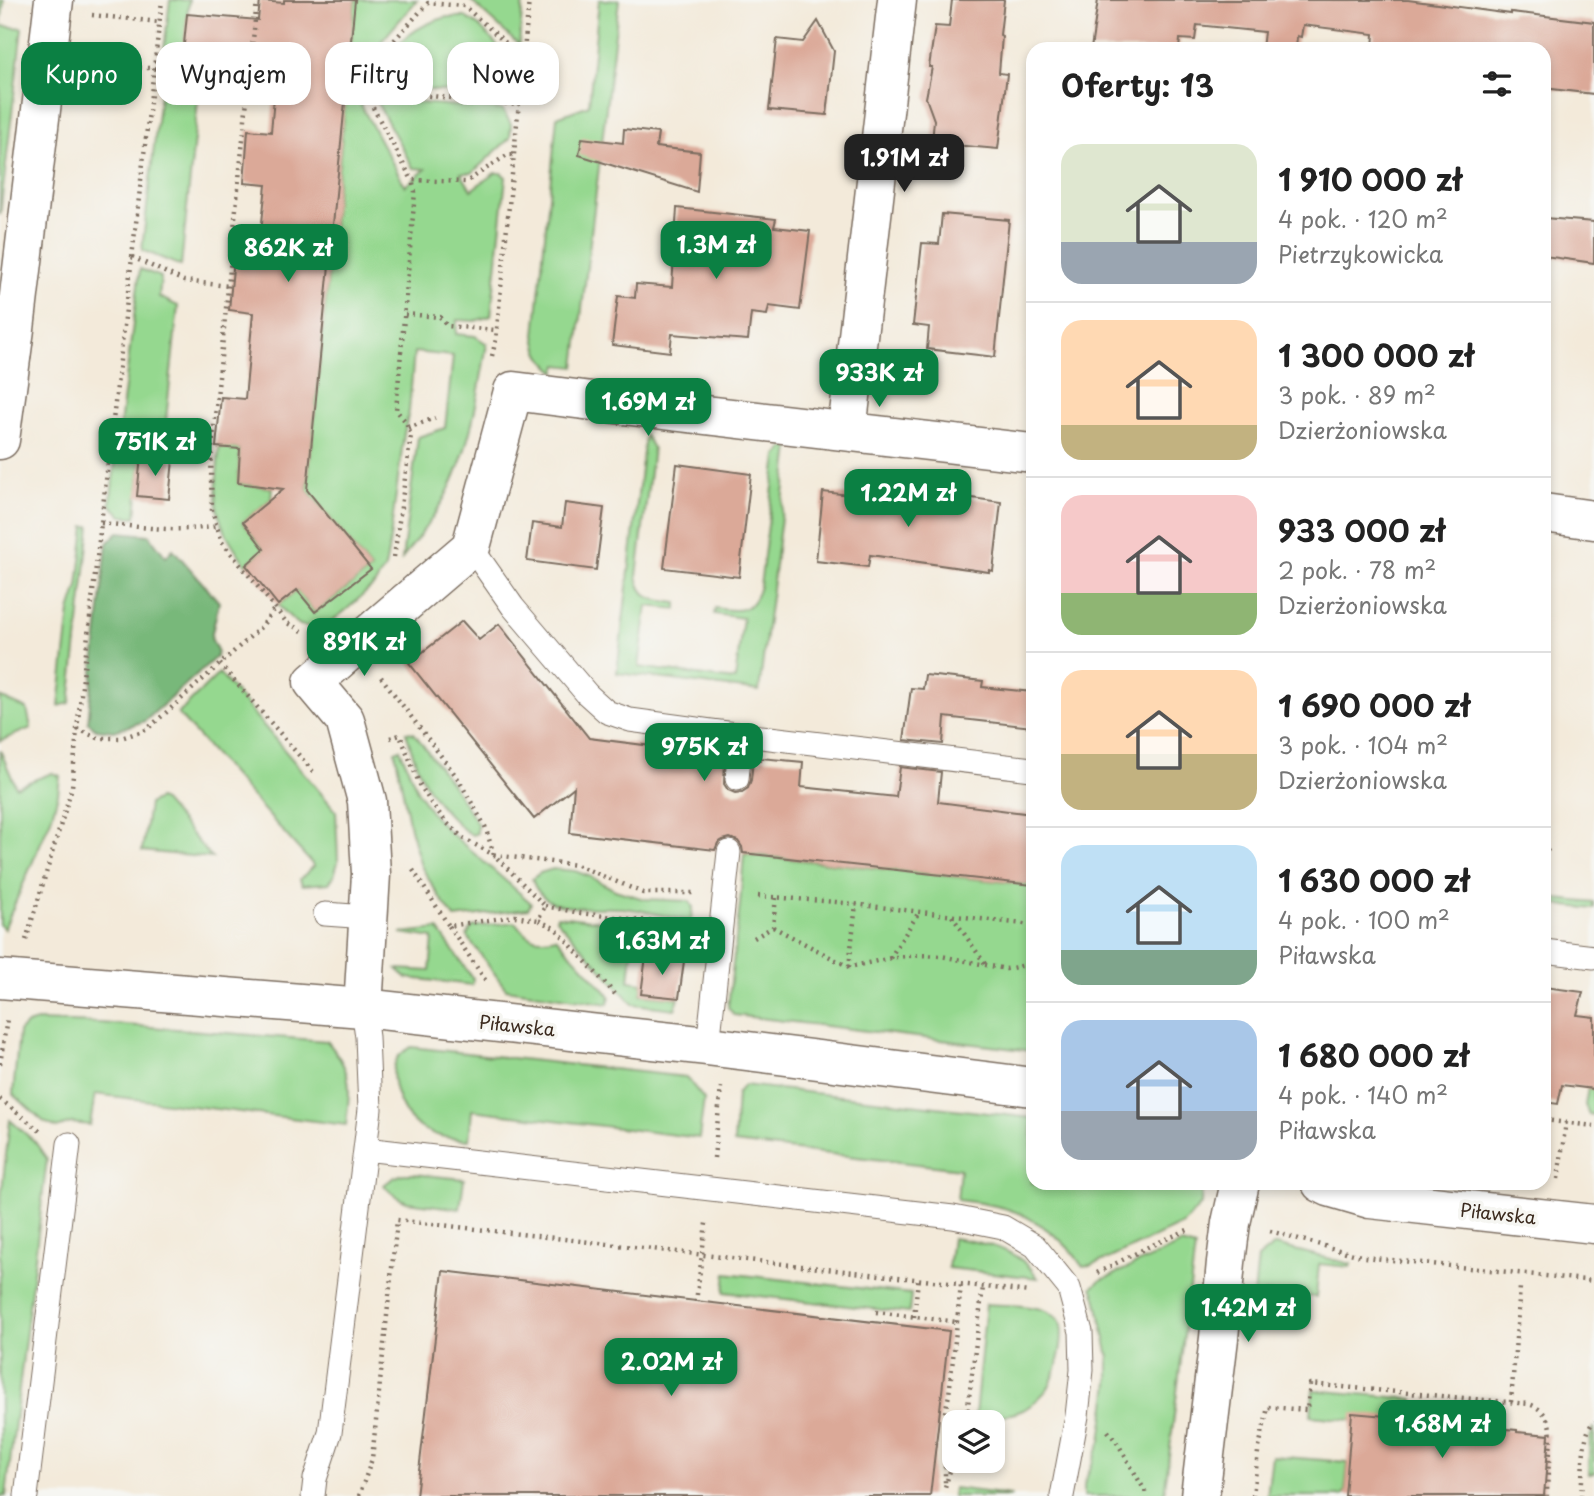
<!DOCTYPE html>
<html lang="pl">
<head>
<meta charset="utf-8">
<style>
	body { margin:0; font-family:"Playpen Sans",sans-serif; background:#f6f6f6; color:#222; height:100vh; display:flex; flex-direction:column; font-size:26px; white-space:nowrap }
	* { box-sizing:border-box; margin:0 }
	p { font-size:23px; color:#767676 }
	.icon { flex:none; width:38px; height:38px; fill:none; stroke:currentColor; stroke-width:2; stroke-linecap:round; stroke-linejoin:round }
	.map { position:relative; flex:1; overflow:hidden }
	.drawer { position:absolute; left:1026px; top:42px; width:525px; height:1148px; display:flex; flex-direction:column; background:#fff; border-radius:21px; box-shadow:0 4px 10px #0003 }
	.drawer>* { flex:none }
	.guide { position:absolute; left:21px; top:42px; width:665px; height:63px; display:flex; gap:14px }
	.tools { position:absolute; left:942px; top:1410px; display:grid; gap:14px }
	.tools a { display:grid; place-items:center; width:63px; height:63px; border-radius:14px; background:#fff; box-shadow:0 4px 10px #0003; font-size:35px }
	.price { position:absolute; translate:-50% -60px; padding:0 16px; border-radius:14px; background:#0b8043; color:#fff; font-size:23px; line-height:46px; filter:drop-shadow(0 2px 4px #0008) }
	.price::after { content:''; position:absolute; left:50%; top:42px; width:21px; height:16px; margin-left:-10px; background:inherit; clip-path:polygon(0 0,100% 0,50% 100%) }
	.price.current { background:#222; color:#fff }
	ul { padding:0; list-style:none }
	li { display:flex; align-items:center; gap:21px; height:175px; padding:0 35px }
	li+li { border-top:2px solid #e0e0e0 }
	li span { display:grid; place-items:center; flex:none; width:196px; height:140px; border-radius:21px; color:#555 }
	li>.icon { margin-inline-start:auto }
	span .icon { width:84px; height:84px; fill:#fffc; stroke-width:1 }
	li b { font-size:30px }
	h2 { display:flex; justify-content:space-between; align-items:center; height:84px; padding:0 35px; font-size:30px }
	.tag { padding:0 24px; border-radius:21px; background:#fff; box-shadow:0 4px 10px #0003; font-size:24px; line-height:63px }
	.tag.current { background:#0b8043; color:#fff }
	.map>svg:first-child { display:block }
	.green { fill:#95d88f; stroke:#688156; stroke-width:2 }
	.forest { fill:#78b87a; stroke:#5a714c; stroke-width:2 }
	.building { fill:#dba998 }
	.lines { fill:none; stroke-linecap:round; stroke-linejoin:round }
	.lane-casing { stroke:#7b6d60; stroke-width:25 }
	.street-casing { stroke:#7b6d60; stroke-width:41 }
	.secondary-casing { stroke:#7b6d60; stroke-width:41 }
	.path { stroke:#7b6d60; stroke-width:4.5; stroke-dasharray:2 5; stroke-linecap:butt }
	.lane { stroke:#fff; stroke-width:23 }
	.street { stroke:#fff; stroke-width:38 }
	.secondary { stroke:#fff; stroke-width:38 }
	.labels { text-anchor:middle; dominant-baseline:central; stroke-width:7; stroke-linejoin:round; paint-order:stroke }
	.street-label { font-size:18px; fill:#3b2a1e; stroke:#f6f6f2 }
</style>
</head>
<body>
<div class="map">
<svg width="1594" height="1496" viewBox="0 0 1594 1496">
	<rect width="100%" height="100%" fill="#f6f6f2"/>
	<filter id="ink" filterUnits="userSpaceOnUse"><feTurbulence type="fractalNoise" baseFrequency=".0143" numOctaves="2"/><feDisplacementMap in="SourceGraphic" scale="14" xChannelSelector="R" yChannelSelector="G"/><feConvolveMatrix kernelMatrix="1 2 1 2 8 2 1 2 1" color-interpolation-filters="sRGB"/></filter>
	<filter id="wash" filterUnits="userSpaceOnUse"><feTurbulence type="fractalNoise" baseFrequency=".00686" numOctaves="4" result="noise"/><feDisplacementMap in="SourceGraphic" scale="28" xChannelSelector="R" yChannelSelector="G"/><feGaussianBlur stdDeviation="1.57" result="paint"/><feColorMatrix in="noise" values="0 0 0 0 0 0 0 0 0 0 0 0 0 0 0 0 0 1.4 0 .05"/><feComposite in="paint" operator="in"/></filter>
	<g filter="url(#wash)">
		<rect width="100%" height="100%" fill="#f3eada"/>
		<path class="green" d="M0 0H4L1 26 22 28 0 215Z
			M170 0H189L182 66 172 65 163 57Z
			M355 0H417L363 63 349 61Z
			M470 0H523L519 45Z
			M599 0H619L575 367 558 365 556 372C542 359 538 355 535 335L557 117 589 105Z
			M447 17H465L478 25 515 64 514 83 499 96 463 93 464 84 489 86 492 57 457 54 452 92 382 86 371 76C397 46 407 28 447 17Z
			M171 79 184 80 183 97 198 99 181 266 142 250 161 86Z
			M346 95 356 96 405 186 426 169 413 168 375 99 503 110 511 124 510 138 472 173H461L471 190 495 173H501L506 177 491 316 475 321 457 320 456 334 475 336 487 344C478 395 471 450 445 497 433 519 417 539 402 559L418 437 445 428 453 356 414 352 409 411 404 434 389 546 385 568 375 584 345 611 325 626 312 628 300 625 292 619 278 605 297 590 315 612 371 569 307 490Z
			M140 269 161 277 159 297 178 306 162 458 141 457 136 517 122 516 110 504Z
			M645 435 653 448 637 576C641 601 656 600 677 603V609L647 606 639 667 735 680 743 618 714 614 715 608C740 612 752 613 760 586L777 456 785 447H790L759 691 617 673Z
			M219 447 240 449 238 483 272 488 271 499 243 522 264 549 246 565C234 547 219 527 217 504 215 486 218 466 219 447Z
			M85 526H90L70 703 59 706 70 611 78 586Z
			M219 673 336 811 338 862 334 876 329 883 302 885 300 879 314 866 178 714Z
			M0 697 27 709 31 728 0 741Z
			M406 732 414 733 451 783 477 823V833L473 835C466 833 462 828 456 822 426 794 417 770 406 732Z
			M400 749 417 790 432 814 446 829 531 903 528 909 455 918 440 898 421 866 410 828 395 751Z
			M0 750 16 787 52 773 60 776 58 794 51 819 4 929 0 924Z
			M158 799 163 801 212 858 142 851 149 804Z
			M744 854 1032 885V1051L734 1015 728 1007 740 904Z
			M553 869 575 871 591 877 615 890 644 899 689 901 693 907 691 919 688 921C666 916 645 910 623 908 603 907 570 910 553 903 543 898 535 890 532 879L540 873Z
			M1556 899 1594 903V909L1556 905Z
			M557 916 680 930 688 940 634 934 629 981 643 983 641 994 679 998 675 1009 633 1004 556 919Z
			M515 922C527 938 536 942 556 937L610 996 608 1004 506 989 467 936 472 927Z
			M438 929 473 979 472 985 407 978 397 969 430 971 433 938 401 933Z
			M37 1021 100 1023 327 1041C354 1073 350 1086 346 1125L95 1094 90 1125 71 1123 57 1128 44 1122 13 1094 19 1032 27 1024Z
			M411 1047 686 1077 704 1099 699 1138 472 1110 469 1140C449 1138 433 1137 417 1125 400 1113 386 1076 398 1057 401 1053 407 1050 411 1047Z
			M744 1085 1032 1118V1183H1202L1201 1205 1183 1224 1108 1259 1091 1265 1082 1266C1066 1240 1036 1218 1007 1209 992 1204 974 1202 957 1200L960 1169 734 1143 737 1094Z
			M1588 1088 1594 1089V1115L1589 1114 1585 1105Z
			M10 1120 35 1142 47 1159 6 1496H0V1207Z
			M403 1174H413L464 1179 460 1209 407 1202C397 1198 390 1193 384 1185L393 1178Z
			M952 1238C985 1243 1019 1248 1038 1278L948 1268Z
			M1181 1244 1195 1248 1164 1496H1084V1484L1101 1441 1109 1383V1357L1096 1297 1092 1287 1101 1280Z
			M1275 1245 1351 1264 1350 1267 1319 1264 1316 1297 1264 1293 1261 1326 1251 1323 1258 1258Z
			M726 1273 911 1294 909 1313 724 1292Z
			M986 1304C1003 1306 1030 1304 1046 1311 1049 1312 1057 1317 1059 1320 1067 1334 1056 1375 1048 1388 1043 1395 1031 1406 1023 1410 1008 1417 992 1416 975 1415Z
			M1313 1390 1414 1399 1412 1422 1407 1421 1408 1419 1352 1420 1311 1416Z
			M1594 1427V1474H1588L1590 1438Z
			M1272 1456 1348 1462 1345 1493 1342 1496H1267Z
			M953 1488 1010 1495 1012 1496H952Z"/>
		<path class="forest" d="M118 532 149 535 166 557 173 549 219 602 211 638 218 652 216 657 145 721 114 731 96 729 88 722 107 543Z"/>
		<g id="blocks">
			<path class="building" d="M284 0H355L307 490 371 569 315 612 297 590 278 605 246 565 264 549 243 522 283 489 238 483 240 449 216 447 221 397 245 399 253 313 229 310 234 258 258 260 266 185 244 183 248 130 271 132 277 62 183 54 187 14 258 20 260 1 284 3Z
				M952 0H1004L1000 35 1002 36 999 73 1007 74 998 149 932 143 934 120 926 98 932 67H929L935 26 949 27Z
				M1098 0H1408L1511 14V12L1594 22V94L1544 88V49H1373L1374 34 1303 25 1301 37 1297 36 1296 49H1262L1264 32 1197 25 1195 40 1180 39 1179 49H1091Z
				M818 21 834 51 827 115 769 110 777 39 803 42Z
				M624 129 658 133 656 147 700 152 697 192 579 155 582 138 623 143Z
				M677 208 776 219 774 227 810 231 800 310 769 306 767 315 751 313 748 340 672 334 670 352 612 345 618 296 635 298 636 284 672 287Z
				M942 214 1009 220 995 357 927 349 929 327 913 325 922 243 939 244Z
				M1544 218 1594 222V263L1544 256Z
				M141 456 173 460 169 499 137 496Z
				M677 464 751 474 739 577 664 568Z
				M851 486 935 495V493L1001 502 993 571 989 570V572L870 555 868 567 816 561 823 492 850 495Z
				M565 503 604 508 596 570 527 561 532 523 562 527Z
				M462 621 479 640 499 624 589 738 667 748V751L725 757 724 784 728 790 735 793 742 792 748 788 751 780 753 760 761 761V758L803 762 801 787 896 797 900 767 941 772 938 802 1032 814V885L743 853 742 847 738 841 730 838 723 840 718 843 715 850 570 833 574 787 534 819 409 663Z
				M925 675 983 681 982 687 1032 692V727L945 717 943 744 904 740 911 688 923 689Z
				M646 956 684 961 679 998 641 994Z
				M1544 987 1583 992 1577 1015 1594 1017V1089L1562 1085 1558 1104 1544 1102Z
				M443 1271 949 1331 930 1496H416Z
				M1352 1413 1408 1418 1407 1421 1517 1430V1432L1549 1435 1544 1496H1345Z"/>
		</g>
	</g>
	<g filter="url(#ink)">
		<use href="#blocks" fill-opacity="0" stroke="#7b6d60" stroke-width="2"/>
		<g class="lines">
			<g class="lane-casing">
				<path id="lane" d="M471 547 513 607 587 694 607 712 630 720 711 731 1032 769
					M737 779 741 735
					M325 914 367 917
					M1544 951 1594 957
					M708 1046 729 852
					M365 1149 953 1217 1003 1227 1035 1246 1069 1288 1081 1332 1082 1370 1077 1416 1062 1496
					M26 1496 69 1144
					M313 1496 315 1479 330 1433 370 1109 367 1037 363 1008"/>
			</g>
			<g class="street-casing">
				<path id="street" d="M847 431 897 0
					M1544 513 1594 520
					M0 979 363 1008 708 1046 1032 1087
					M363 1008 371 874 367 801 345 720 313 682 471 547 513 391 671 411 1032 453
					M1321 1183 1329 1187 1370 1199 1594 1224
					M1200 1496 1219 1338 1226 1262 1231 1223 1240 1183"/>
			</g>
			<g class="secondary-casing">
				<path id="secondary" d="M0 440 15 329 54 0"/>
			</g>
			<path class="path" d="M257 0 212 447 211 478 212 511 222 542 287 623 306 633
				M92 15 159 22
				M119 66 232 74 276 71
				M348 77 360 78 428 3 464 6 523 58
				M360 78 363 89 519 105
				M363 89 412 180 466 182 507 155H514
				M132 257 184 281 229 286
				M405 314 440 317 447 326 496 330
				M492 356 496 339 529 0
				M408 428 435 418
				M101 523C142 527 177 533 217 526
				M394 557 411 435 406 422 396 410 415 192 412 180
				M220 664 316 775
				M381 677 457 777 485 826 494 855 545 906 538 920 556 929 615 994
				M77 729 98 738H121L146 730 169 710 262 626 274 609
				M390 738 400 735 419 783 431 803 446 822 463 838 494 855 577 865 643 893H693
				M1544 844 1548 852
				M413 870 449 926 515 916 538 920
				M758 896 836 902 1032 925
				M545 906 580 913 690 926
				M952 916 985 964
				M449 926 486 981
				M773 927 849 967 896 957 920 955 941 956 1006 969 1032 964
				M754 938 773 927 776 897
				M26 940 72 787 77 729 162 0
				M890 958 919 912
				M849 967 856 904
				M0 1064 7 1019
				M0 1099 40 1131
				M1544 1120 1594 1126
				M714 1158 721 1087
				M1558 1179 1566 1122
				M1270 1231 1364 1257 1594 1281
				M1097 1273 1150 1246 1190 1229
				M696 1302 706 1223
				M876 1312 957 1322
				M914 1317 918 1280
				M1511 1402 1520 1287
				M964 1423 967 1413 983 1287
				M1108 1431 1118 1444 1148 1496
				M954 1458 945 1487V1412L949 1395 961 1285
				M359 1496 372 1459 397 1220 1029 1292
				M1253 1496 1258 1452 1268 1407 1307 1410 1310 1384 1529 1404C1556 1413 1551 1439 1549 1462 1548 1473 1547 1485 1547 1496
				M1581 1496C1583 1477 1581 1434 1594 1421"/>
			<use href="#lane" class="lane"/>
			<use href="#street" class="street"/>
			<use href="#secondary" class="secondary"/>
		</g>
	</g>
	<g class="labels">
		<g class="street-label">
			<text transform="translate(517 1025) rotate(6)">Piławska</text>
			<text transform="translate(1498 1213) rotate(6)">Piławska</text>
		</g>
	</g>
</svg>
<div class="tools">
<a><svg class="icon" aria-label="layers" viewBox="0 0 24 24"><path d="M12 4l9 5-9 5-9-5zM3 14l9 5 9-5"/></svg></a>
</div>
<b class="price current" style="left:904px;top:194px">1.91M zł</b>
<b class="price" style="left:716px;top:281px">1.3M zł</b>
<b class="price" style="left:288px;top:284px">862K zł</b>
<b class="price" style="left:879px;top:409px">933K zł</b>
<b class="price" style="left:648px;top:438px">1.69M zł</b>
<b class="price" style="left:155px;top:478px">751K zł</b>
<b class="price" style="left:908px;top:529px">1.22M zł</b>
<b class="price" style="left:364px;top:678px">891K zł</b>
<b class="price" style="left:704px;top:783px">975K zł</b>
<b class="price" style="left:662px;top:977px">1.63M zł</b>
<b class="price" style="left:1248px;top:1344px">1.42M zł</b>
<b class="price" style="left:671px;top:1398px">2.02M zł</b>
<b class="price" style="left:1442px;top:1460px">1.68M zł</b>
<div class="guide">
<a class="tag current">Kupno</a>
<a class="tag">Wynajem</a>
<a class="tag">Filtry</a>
<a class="tag">Nowe</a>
</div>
<section class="drawer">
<h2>Oferty: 13<svg class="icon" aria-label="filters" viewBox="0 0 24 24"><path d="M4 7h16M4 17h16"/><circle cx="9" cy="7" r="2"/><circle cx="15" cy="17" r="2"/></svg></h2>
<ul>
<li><span style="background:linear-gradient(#dfe7d0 70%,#9aa5b1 0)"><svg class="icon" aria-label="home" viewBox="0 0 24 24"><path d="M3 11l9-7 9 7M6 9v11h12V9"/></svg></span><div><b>1 910 000 zł</b><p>4 pok. · 120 m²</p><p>Pietrzykowicka</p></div></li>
<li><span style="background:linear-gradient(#ffd9b3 75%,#c2b280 0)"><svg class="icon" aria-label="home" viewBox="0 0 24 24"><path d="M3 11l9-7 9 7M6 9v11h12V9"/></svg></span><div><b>1 300 000 zł</b><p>3 pok. · 89 m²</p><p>Dzierżoniowska</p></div></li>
<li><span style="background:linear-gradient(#f6c9c9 70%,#8fb573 0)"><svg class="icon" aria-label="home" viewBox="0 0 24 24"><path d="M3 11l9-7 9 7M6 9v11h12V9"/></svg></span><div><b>933 000 zł</b><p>2 pok. · 78 m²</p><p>Dzierżoniowska</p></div></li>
<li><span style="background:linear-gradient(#ffd9b3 60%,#c2b280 0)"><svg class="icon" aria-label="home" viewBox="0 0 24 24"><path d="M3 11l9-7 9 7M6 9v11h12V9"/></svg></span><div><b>1 690 000 zł</b><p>3 pok. · 104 m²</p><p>Dzierżoniowska</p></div></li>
<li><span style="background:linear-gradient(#bfe0f5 75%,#7fa58c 0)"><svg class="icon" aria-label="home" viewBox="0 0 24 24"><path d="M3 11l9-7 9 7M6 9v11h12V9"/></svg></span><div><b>1 630 000 zł</b><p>4 pok. · 100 m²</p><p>Piławska</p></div></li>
<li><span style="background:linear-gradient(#a9c7e8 65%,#9aa5b1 0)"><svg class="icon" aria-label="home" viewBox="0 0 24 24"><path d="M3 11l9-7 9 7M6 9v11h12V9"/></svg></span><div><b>1 680 000 zł</b><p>4 pok. · 140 m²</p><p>Piławska</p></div></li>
</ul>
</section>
</div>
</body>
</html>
